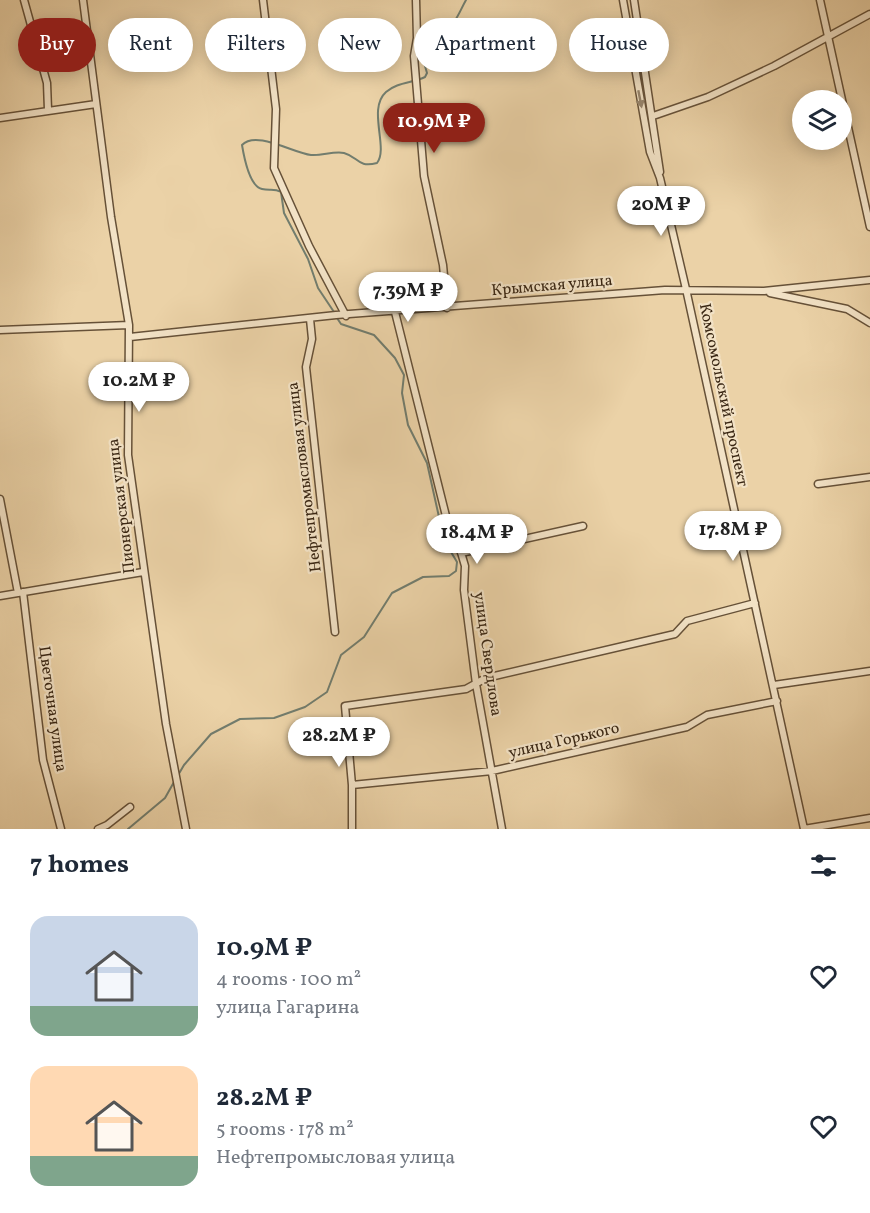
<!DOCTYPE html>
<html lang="en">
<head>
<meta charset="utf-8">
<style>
	body { margin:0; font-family:Vollkorn,serif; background:#f6f6f7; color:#1f2937; height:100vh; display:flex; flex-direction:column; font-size:22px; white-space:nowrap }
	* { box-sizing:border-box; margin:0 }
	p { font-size:20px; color:#747a83 }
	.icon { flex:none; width:33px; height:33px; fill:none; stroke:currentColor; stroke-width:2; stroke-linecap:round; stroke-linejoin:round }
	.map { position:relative; height:829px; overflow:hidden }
	.panel { display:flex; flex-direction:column; background:#fff; flex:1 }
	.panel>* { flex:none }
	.top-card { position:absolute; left:18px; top:18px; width:834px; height:54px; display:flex; gap:12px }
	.buttons { position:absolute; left:792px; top:90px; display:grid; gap:12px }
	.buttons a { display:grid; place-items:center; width:60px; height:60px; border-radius:50%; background:#fff; box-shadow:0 3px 15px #0003; font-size:30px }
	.price { position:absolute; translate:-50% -51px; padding:0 14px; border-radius:21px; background:#fff; color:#222; font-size:20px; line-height:39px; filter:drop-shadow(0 2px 3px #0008) }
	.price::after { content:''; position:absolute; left:50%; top:36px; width:18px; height:14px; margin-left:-9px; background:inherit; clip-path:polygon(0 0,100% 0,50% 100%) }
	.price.selected { background:#8f2418; color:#fff }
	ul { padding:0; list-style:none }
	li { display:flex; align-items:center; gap:18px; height:150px; padding:0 30px }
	li span { display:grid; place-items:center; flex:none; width:168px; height:120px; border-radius:18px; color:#555 }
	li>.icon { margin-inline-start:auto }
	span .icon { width:72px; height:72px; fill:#fffc; stroke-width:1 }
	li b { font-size:26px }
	h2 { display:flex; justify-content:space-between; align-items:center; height:72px; padding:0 30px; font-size:26px }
	.tag { padding:0 21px; border-radius:27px; background:#fff; box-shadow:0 3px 15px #0003; font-size:21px; line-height:54px }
	.tag.selected { background:#8f2418; color:#fff }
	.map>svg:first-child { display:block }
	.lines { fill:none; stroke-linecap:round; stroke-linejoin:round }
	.stream { stroke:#727d6e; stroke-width:2 }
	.minor-casing { stroke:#665138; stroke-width:9 }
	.minor { stroke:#f2e2c6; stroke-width:6 }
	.oneway { fill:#96846c }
	.labels { text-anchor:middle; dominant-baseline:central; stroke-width:4.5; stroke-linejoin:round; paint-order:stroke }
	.street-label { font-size:16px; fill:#392613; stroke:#f2e2c6 }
</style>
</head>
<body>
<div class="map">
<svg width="870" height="829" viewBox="0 0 870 829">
	<rect width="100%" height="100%" fill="#ebd2a7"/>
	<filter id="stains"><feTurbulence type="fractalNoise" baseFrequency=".00333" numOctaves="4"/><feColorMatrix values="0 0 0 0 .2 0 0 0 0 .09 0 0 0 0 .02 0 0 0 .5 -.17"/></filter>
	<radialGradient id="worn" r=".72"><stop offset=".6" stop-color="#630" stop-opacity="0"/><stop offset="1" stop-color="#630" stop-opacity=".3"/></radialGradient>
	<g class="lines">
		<path class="stream" d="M334 312 318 288 308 259 284 213 281 192C274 188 270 191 262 189 249 186 244 157 242 145 256 130 293 153 311 155 322 156 333 151 344 153 359 157 357 168 377 163 389 148 367 109 386 92 397 82 413 83 425 77L427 73C416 43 441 41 454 22 459 15 462 7 466 0
			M177 777 184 765 211 734 240 719 274 718 305 707 327 692 341 655 364 637 392 593 423 577 449 576 456 571 457 562 448 547 441 526 427 463 408 425 402 393 404 375 395 358 374 335 341 324 337 318
			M128 829 165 798 174 782"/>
		<g class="minor-casing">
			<path id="minor" d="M24 0 47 83 48 110
				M83 0 111 217 129 325 128 455 166 724 186 829
				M263 0 276 109 274 168 309 246 346 316
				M416 0 417 38 414 56 424 176 443 265 447 308
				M623 0 650 152 660 178 686 289 804 829
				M634 0 660 172
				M820 0 870 227
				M653 116 708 97 774 66 870 14
				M0 118 96 104
				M770 293 847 309 870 323
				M395 312 452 540 460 549 465 566 464 590 476 684 502 829
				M310 319 312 339 306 367 335 632
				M0 330 129 325
				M130 337 336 315 665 290 764 291 870 280
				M818 484 870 477
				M0 499 18 593
				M461 553 583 526
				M23 592 43 760 61 829
				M0 596 143 572
				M774 685 870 671
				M352 785 492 771 687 727 707 715 777 701
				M98 829 107 825 130 807
				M352 829V785L345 706 466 689 486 678 675 634 687 621 755 603
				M804 829 870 818"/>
		</g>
		<use href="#minor" class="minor"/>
	</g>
	<defs><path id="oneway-solid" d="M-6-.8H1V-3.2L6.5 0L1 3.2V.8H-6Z" transform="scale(1.5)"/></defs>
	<use class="oneway" href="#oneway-solid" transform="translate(640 99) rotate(79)"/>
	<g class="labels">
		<g class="street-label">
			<text transform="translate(552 286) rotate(-5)">Крымская улица</text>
			<text transform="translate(723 395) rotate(78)">Комсомольский проспект</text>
			<text transform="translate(305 477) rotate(-97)">Нефтепромысловая улица</text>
			<text transform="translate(122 506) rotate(-97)">Пионерская улица</text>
			<text transform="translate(487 654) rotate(82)">улица Свердлова</text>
			<text transform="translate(52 709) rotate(82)">Цветочная улица</text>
			<text transform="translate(564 741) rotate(-13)">улица Горького</text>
		</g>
	</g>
	<rect width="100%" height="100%" filter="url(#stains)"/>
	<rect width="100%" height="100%" fill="url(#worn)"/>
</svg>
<div class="buttons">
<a><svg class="icon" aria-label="layers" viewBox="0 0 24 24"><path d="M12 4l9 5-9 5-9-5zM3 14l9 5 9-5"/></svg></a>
</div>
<b class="price selected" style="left:434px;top:154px">10.9M ₽</b>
<b class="price" style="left:661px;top:237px">20M ₽</b>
<b class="price" style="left:408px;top:323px">7.39M ₽</b>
<b class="price" style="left:139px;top:413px">10.2M ₽</b>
<b class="price" style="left:733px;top:562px">17.8M ₽</b>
<b class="price" style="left:477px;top:565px">18.4M ₽</b>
<b class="price" style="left:339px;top:768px">28.2M ₽</b>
<div class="top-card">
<a class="tag selected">Buy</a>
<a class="tag">Rent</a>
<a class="tag">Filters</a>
<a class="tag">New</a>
<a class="tag">Apartment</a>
<a class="tag">House</a>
</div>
</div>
<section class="panel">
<h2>7 homes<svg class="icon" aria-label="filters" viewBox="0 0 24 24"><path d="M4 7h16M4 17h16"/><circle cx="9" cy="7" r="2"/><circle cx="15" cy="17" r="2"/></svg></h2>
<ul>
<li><span style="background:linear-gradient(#c9d6e8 75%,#7fa58c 0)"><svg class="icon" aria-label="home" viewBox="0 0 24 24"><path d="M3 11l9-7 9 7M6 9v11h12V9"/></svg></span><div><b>10.9M ₽</b><p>4 rooms · 100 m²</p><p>улица Гагарина</p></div><svg class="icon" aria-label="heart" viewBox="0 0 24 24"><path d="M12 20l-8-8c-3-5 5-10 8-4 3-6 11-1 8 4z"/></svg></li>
<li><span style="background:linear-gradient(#ffd9b3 75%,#7fa58c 0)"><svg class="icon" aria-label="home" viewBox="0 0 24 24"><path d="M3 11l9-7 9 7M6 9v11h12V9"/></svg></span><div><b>28.2M ₽</b><p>5 rooms · 178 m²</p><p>Нефтепромысловая улица</p></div><svg class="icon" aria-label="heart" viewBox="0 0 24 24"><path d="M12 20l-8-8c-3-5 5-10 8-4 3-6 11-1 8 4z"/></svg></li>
</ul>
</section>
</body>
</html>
